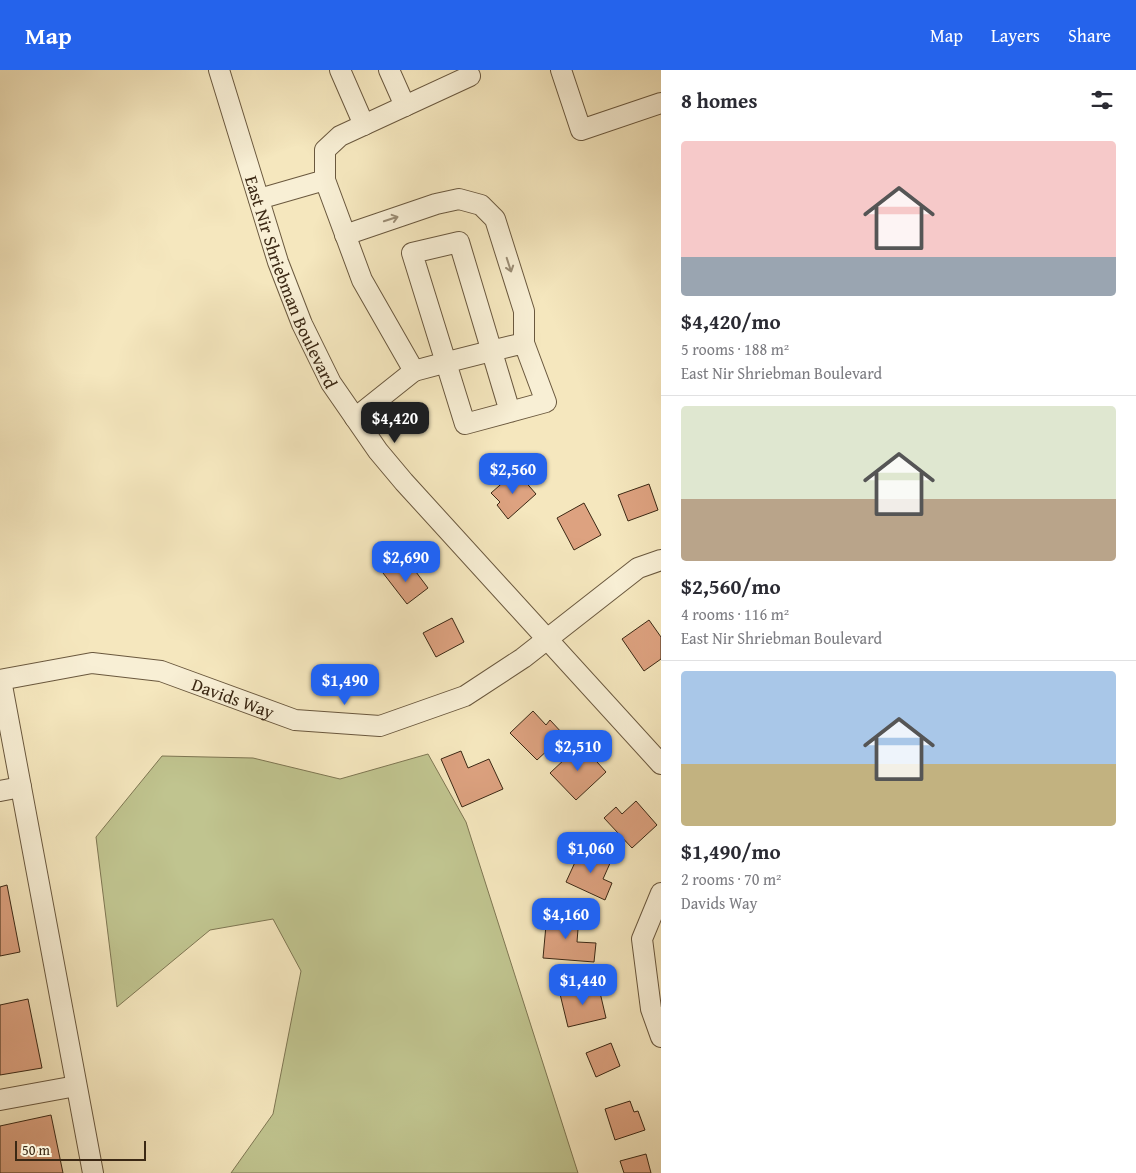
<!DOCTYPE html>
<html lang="en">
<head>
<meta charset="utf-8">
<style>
	body { margin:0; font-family:"Gentium Book Plus",serif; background:#f7f7f7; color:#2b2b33; height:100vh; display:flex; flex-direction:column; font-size:19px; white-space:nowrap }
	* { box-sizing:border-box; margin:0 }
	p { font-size:16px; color:#7c7c81 }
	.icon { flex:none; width:28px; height:28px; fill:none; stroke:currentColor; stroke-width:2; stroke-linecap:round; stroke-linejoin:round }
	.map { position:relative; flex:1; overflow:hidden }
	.side { display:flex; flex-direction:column; background:#fff; width:475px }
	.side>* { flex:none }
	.scale { position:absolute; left:15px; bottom:12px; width:131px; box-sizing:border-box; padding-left:5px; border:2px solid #3b2814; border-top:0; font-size:14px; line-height:18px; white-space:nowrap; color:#3b2814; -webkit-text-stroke:4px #f8efd5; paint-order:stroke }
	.price { position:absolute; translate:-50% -42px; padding:0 11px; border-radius:10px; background:#2563eb; color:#fff; font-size:16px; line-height:32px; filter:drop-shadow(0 1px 2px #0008) }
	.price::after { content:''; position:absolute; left:50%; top:30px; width:15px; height:11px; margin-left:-8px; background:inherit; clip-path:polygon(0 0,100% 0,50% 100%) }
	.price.on { background:#222; color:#fff }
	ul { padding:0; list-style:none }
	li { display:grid; align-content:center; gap:10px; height:265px; padding:0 20px }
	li+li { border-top:1px solid #e1e1e2 }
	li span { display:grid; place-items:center; height:155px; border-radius:5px; color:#555 }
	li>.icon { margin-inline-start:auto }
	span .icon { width:90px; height:90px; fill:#fffc; stroke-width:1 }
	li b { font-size:21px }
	h2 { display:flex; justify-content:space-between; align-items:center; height:60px; padding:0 20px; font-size:21px }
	header { display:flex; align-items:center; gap:30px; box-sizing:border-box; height:70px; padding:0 25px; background:#2563eb; color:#fff }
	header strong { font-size:24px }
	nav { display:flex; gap:28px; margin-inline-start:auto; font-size:18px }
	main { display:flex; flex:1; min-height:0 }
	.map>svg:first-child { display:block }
	.green { fill:#c0c48f; stroke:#7e7652 }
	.building { fill:#dda280; stroke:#3b2814 }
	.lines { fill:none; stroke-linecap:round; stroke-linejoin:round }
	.minor-casing { stroke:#6a583e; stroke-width:22 }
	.minor { stroke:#f8efd5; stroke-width:20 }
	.oneway { stroke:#9a8c74 }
	.labels { text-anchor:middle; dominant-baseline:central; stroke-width:4; stroke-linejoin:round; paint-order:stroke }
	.street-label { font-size:18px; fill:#3b2814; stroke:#f8efd5 }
</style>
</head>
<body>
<header>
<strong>Map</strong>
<nav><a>Map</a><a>Layers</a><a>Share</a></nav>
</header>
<main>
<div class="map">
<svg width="661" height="1103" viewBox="0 0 661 1103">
	<rect width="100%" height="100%" fill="#f5e7be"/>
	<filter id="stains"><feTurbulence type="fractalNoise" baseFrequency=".004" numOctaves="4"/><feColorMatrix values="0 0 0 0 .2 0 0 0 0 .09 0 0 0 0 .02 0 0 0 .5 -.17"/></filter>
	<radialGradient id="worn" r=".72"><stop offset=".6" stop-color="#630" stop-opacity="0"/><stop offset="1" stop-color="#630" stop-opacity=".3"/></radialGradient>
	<path class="green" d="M428 684 466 752 578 1103H231L273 1044 301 901 273 849 210 860 117 937 96 767 162 686 253 688 340 709Z"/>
	<path class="building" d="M516 401 536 424 508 449 497 435 500 432 491 423Z
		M649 414 658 440 628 451 618 425Z
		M584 433 601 465 574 480 557 448Z
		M397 493 405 504 413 498 428 518 407 534 383 503Z
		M452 548 464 572 436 587 423 563Z
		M649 550 661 567V589L644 601 622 569Z
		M533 641 546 655 550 650 564 665 537 690 510 663Z
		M581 674 606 702 576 730 550 703Z
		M461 681 468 698 489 689 503 719 462 737 441 689Z
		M636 731 657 755 632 778 604 748 616 737 622 744Z
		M582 777 611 791 603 809 612 813 605 830 566 812Z
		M7 815 20 882 0 886V817Z
		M547 844 579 846 577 872 596 873 594 892 543 888Z
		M598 914 606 948 568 957 560 924Z
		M28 929 42 998 0 1005V935Z
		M611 973 620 996 596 1007 586 983Z
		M630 1031 634 1042 638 1041 645 1060 615 1070 605 1039Z
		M51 1045 63 1103H0V1056Z
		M646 1084 651 1103H624L620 1091Z"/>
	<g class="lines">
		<g class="minor-casing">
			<g id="minor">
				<path id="s1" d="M219 0 278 192 302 254 331 313 378 381 404 412 661 694"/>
				<path d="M340 0 364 55"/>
				<path d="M389 0 405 36"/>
				<path d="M561 0 581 60 661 33"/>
				<path d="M325 110 362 210 414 301 355 348"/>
				<path d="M259 129 325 110V80L340 66 470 6"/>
				<path d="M345 165 436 134 459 129 481 135 495 149 524 241V273"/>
				<path d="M414 301C451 291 487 282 524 273L546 332 465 354 412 183 459 172 510 342"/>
				<path id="s2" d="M0 610 92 593 161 601 295 650 380 656 465 626 523 588 638 498 661 490"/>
				<path d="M1 610 93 1103"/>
				<path d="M0 721 21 717"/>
				<path d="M661 823 642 869 651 939 661 967"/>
				<path d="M0 1030 76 1016"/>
			</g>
		</g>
		<use href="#minor" class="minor"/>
	</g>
	<defs><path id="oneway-shaft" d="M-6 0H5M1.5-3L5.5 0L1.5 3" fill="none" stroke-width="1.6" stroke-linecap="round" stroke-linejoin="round" transform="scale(1.25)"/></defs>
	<g class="oneway">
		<use href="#oneway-shaft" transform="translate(391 149) rotate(-18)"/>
		<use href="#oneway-shaft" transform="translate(509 195) rotate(72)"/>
	</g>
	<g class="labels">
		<g class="street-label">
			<text stroke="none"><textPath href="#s1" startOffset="224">East Nir Shriebman Boulevard</textPath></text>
			<text stroke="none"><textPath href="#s2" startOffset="240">Davids Way</textPath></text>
		</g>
	</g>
	<rect width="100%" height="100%" filter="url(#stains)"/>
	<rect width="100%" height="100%" fill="url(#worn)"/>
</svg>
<div class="scale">50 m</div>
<b class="price on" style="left:395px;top:374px">$4,420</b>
<b class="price" style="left:513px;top:425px">$2,560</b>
<b class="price" style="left:406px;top:513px">$2,690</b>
<b class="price" style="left:345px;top:636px">$1,490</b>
<b class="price" style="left:578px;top:702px">$2,510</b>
<b class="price" style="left:591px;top:804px">$1,060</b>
<b class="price" style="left:566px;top:870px">$4,160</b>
<b class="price" style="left:583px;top:936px">$1,440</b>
</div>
<section class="side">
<h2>8 homes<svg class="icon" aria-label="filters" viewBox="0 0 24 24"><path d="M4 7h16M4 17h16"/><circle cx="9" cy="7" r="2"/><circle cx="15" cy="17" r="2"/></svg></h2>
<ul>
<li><span style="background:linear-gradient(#f6c9c9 75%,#9aa5b1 0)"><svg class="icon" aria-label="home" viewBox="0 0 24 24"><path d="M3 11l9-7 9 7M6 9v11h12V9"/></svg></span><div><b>$4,420/mo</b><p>5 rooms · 188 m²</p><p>East Nir Shriebman Boulevard</p></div></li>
<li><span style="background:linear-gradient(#dfe7d0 60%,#b9a48a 0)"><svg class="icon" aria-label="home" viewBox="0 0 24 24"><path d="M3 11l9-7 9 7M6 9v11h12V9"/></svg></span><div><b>$2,560/mo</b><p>4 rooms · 116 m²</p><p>East Nir Shriebman Boulevard</p></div></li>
<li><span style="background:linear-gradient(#a9c7e8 60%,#c2b280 0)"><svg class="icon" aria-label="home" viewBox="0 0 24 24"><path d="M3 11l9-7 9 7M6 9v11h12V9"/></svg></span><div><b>$1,490/mo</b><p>2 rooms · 70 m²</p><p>Davids Way</p></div></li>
</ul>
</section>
</main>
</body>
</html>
